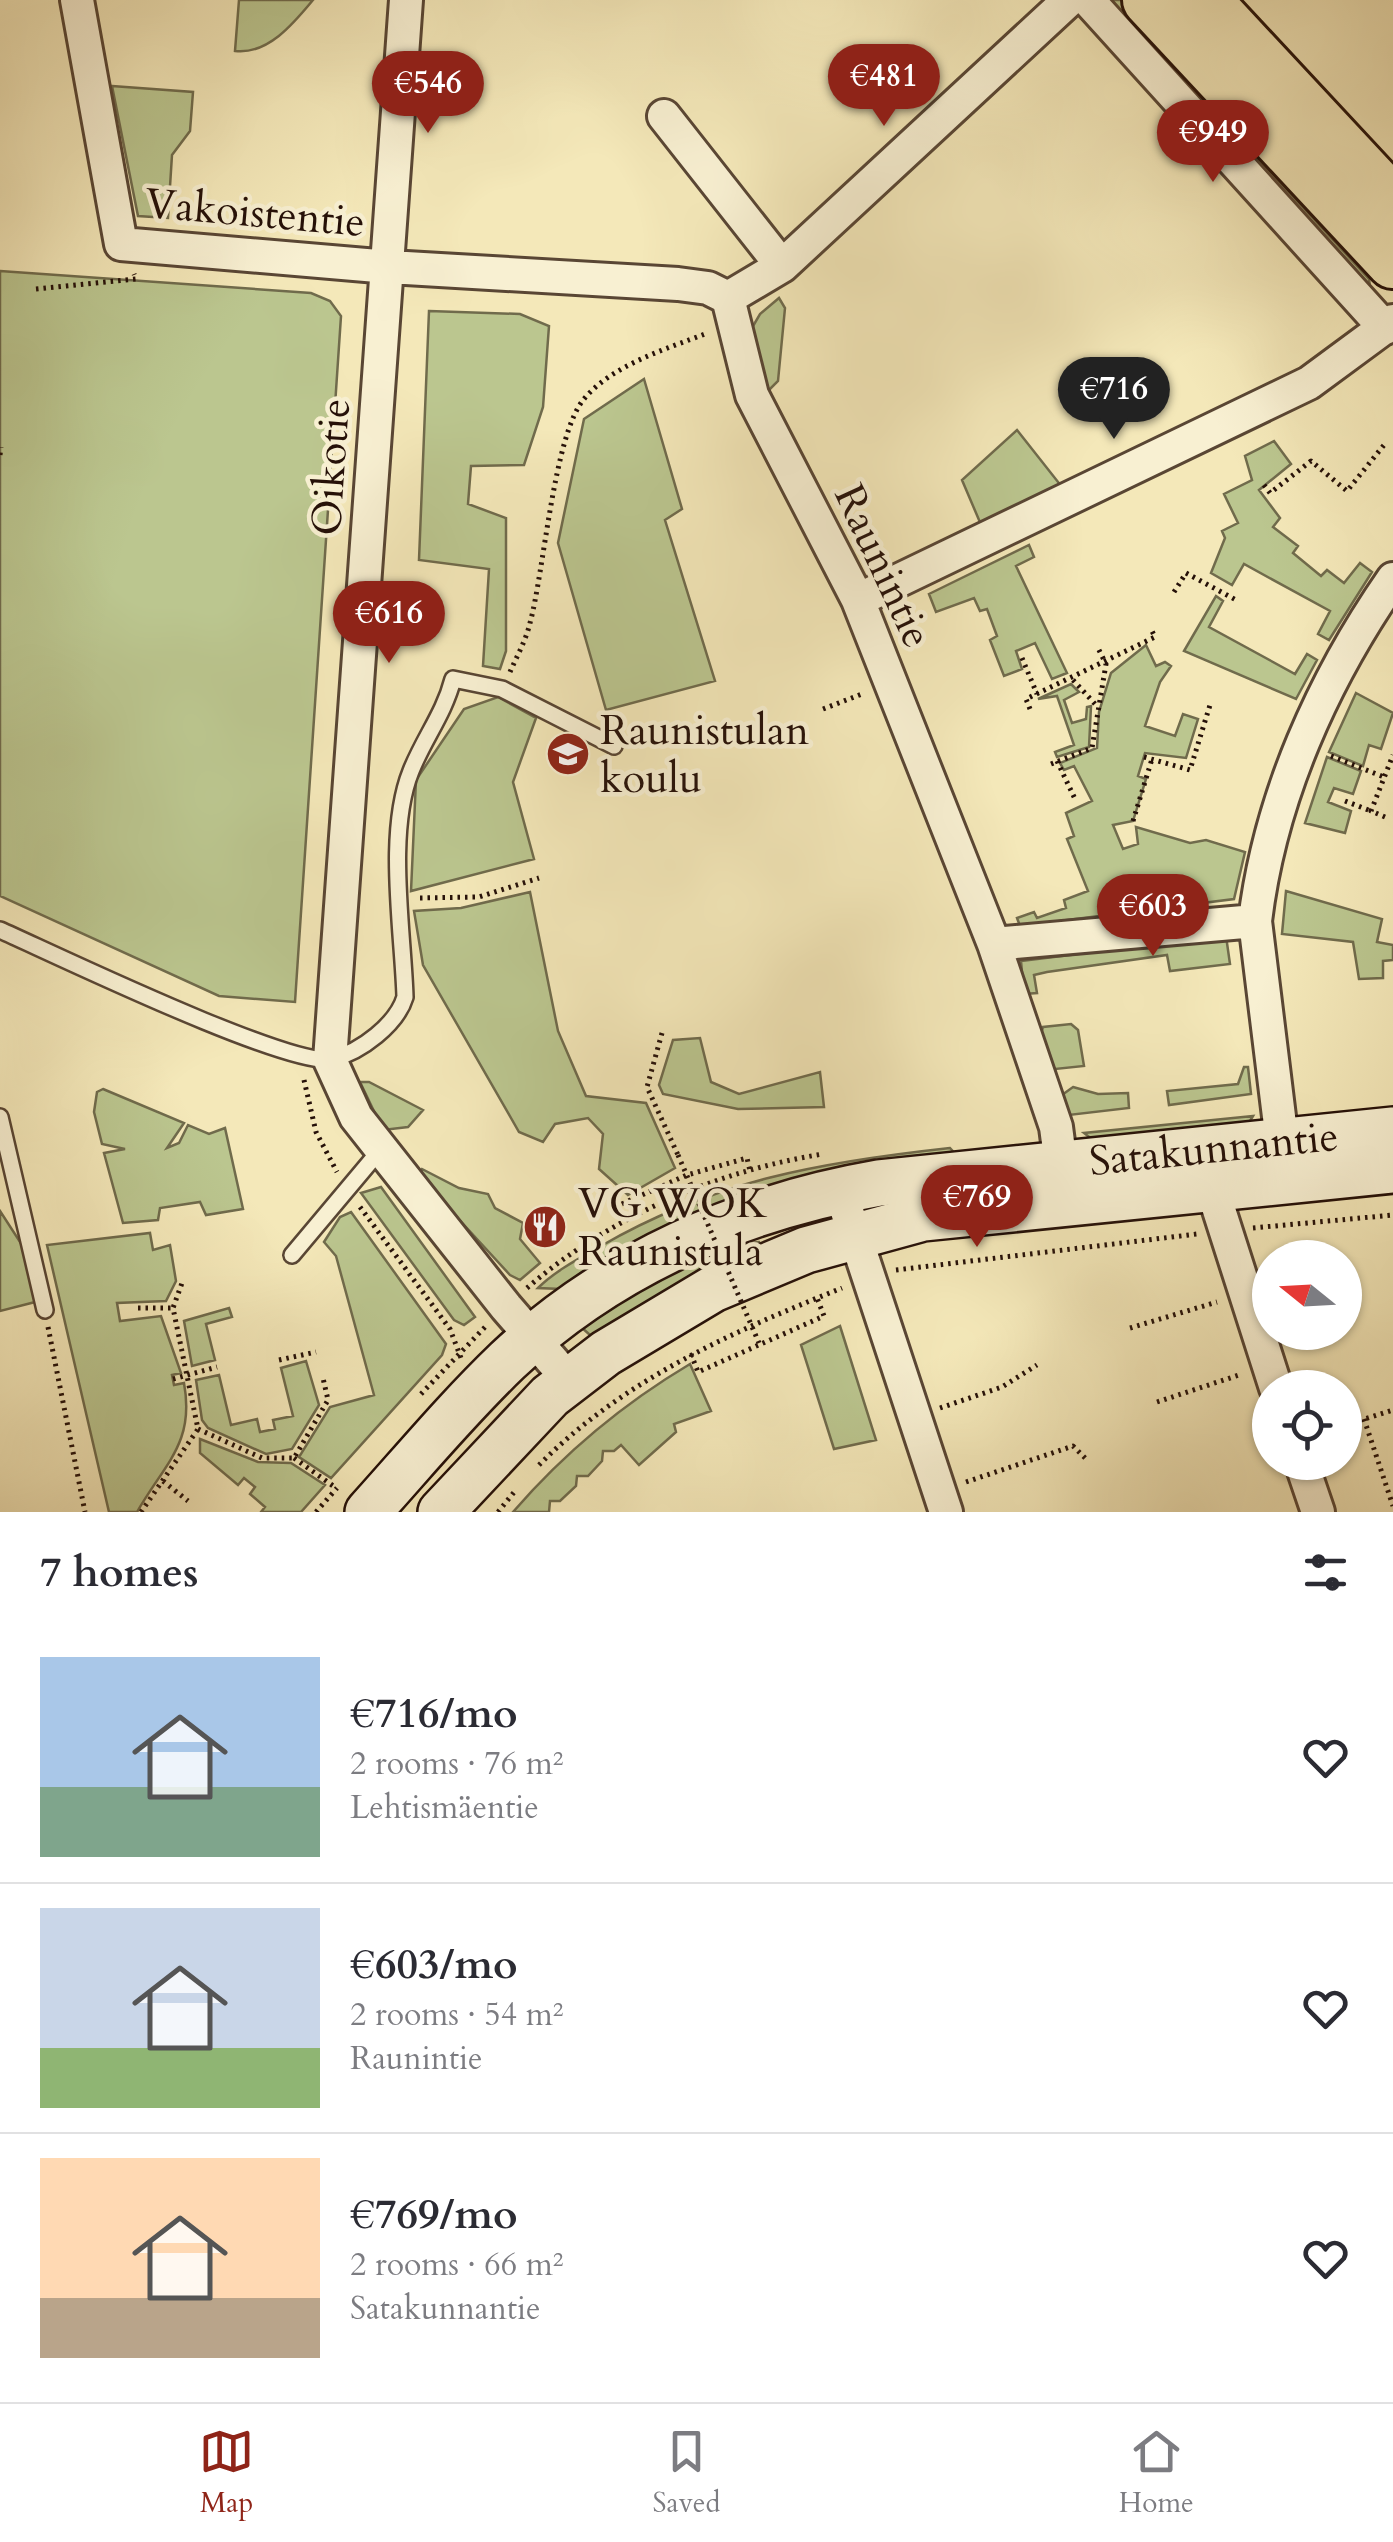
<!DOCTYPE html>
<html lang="en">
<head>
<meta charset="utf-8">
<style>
	body { margin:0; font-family:Cardo,serif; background:#f2f2f3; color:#2b2b33; height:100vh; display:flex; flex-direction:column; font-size:38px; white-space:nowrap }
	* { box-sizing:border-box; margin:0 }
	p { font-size:32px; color:#7c7c81 }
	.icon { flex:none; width:55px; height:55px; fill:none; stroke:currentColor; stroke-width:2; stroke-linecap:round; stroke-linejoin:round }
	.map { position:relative; height:1512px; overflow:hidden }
	.sheet { display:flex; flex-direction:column; background:#fff; flex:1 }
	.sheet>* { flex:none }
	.needle { width:65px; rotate:288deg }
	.controls { position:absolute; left:1252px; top:1240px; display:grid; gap:20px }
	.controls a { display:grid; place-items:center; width:110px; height:110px; border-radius:50%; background:#fff; box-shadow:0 2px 8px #0004; font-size:50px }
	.price { position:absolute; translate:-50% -85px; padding:0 22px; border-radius:35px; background:#8f2418; color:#fff; font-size:32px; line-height:65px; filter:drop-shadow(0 2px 5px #0008) }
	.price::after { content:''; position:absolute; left:50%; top:60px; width:30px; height:22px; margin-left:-15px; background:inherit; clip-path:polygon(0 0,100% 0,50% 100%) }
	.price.current { background:#222; color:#fff }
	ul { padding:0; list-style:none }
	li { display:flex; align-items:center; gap:30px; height:250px; padding:0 40px }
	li+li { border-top:2px solid #e1e1e2 }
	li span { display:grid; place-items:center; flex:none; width:280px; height:200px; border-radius:0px; color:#555 }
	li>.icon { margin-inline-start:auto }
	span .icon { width:120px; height:120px; fill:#fffc; stroke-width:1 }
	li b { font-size:42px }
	h2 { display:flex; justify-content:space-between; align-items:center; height:120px; padding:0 40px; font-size:42px }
	.menu { display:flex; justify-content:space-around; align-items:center; height:140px; border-top:2px solid #e1e1e2; background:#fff; font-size:28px; color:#7c7c81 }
	.menu a { display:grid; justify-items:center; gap:5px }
	.menu .current { color:#8f2418 }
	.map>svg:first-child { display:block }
	.green { fill:#bbc68f; stroke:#706b4c; stroke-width:2.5 }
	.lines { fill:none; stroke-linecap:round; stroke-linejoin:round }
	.service-casing { stroke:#594634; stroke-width:20 }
	.minor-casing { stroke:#594634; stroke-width:38 }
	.secondary-casing { stroke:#251008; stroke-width:50 }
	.trunk-casing { stroke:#251008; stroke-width:58 }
	.path { stroke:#251008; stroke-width:5; stroke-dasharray:2.5 5; stroke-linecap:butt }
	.service { stroke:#f8f0d2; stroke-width:15 }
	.minor { stroke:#f8f0d2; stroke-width:32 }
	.secondary { stroke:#f8f0d2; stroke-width:45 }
	.trunk { stroke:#f4e8b9; stroke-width:52 }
	.path-bridge { stroke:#251008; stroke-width:5; stroke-dasharray:2.5 5; stroke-linecap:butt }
	.labels { text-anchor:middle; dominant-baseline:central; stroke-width:9; stroke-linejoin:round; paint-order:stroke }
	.street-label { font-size:42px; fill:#251008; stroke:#f8f0d2 }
	.poi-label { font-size:42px; fill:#251008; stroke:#f8f0d2; text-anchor:start }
</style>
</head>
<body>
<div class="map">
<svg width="1393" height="1512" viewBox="0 0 1393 1512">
	<rect width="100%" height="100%" fill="#f4e8b9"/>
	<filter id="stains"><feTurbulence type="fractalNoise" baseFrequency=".002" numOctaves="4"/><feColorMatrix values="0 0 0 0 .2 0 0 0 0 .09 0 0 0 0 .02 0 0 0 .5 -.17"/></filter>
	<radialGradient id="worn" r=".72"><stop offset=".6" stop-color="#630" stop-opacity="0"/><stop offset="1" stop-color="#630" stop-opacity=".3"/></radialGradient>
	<path class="green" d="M239 0H313C294 23 268 55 235 51Z
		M1105 0H1127L1219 116 1369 279 1371 294Z
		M112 86 193 92 190 131 172 155 168 218 138 216Z
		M0 271 311 293 330 301 341 316 295 1002 219 996 0 896Z
		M779 298 785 308 778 381 766 393 749 333 760 314Z
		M429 311 520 314 549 326 543 407 524 465 471 466 468 504 506 518V651L500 669 483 666 489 569 419 560Z
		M644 379 682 509 665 520 715 681 606 710 558 543 584 419Z
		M1017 430 1062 487 982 527 962 480Z
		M1274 441 1291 464 1259 490 1280 518 1273 527 1298 546 1293 553 1321 576 1327 570 1344 583 1360 563 1372 572 1329 640 1318 634 1330 611 1244 564 1232 585 1211 573 1225 538 1222 531 1238 523 1224 494 1252 480 1245 456Z
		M1029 545 1034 557 1016 566 1067 673 1052 679 1035 643 1016 651 1022 669 1004 676 990 640 997 636 987 609 980 611 974 598 936 612 929 594Z
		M1216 596 1223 601 1209 627 1295 674 1307 654 1317 660 1296 699 1184 651Z
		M1146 645 1156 666 1165 662 1171 666 1160 682 1145 726 1175 736 1183 714 1198 719 1186 758 1145 753 1138 776 1146 779 1133 821 1113 825 1123 849 1138 844 1136 827 1190 843 1206 840 1245 852 1234 899 1020 926 1017 918 1034 912 1037 918 1066 908 1064 900 1088 891 1067 839 1074 836 1066 813 1092 801 1074 766 1064 770 1060 763 1097 748 1099 712 1111 673Z
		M1071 684 1079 692 1064 700 1072 723 1086 719 1087 707 1091 706 1089 747 1057 757 1055 752 1074 745 1057 696 1038 699Z
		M1356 693 1393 713 1381 749 1369 745 1363 766 1329 752Z
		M498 697 536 718 513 782 534 859 411 891 416 780 464 709Z
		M1327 757 1361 771 1353 794 1334 788 1328 802 1351 811 1345 833 1305 823Z
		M1286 891 1382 919 1377 942 1393 945V960L1383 961V978L1359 979 1353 942 1282 934Z
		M530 892 558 1031 586 1096 646 1103 675 1168 628 1195 599 1169 603 1134 588 1118 555 1124 543 1142 519 1132 423 965 414 911 461 908Z
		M1226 936 1230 964 1170 971 1167 955 1047 972 1034 975 1037 993 1024 994 1021 961Z
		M1071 1024 1078 1030 1084 1066 1046 1070 1039 1039 1043 1027Z
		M700 1038 711 1082 739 1094 820 1072 824 1107 738 1109 663 1094 659 1085 673 1040Z
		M1244 1067H1248L1251 1094 1169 1105 1167 1091 1238 1084Z
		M360 1082H369L423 1110 408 1127 383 1130Z
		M1073 1087 1098 1094 1128 1093 1129 1108 1069 1115 1062 1095Z
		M103 1089 184 1123 167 1148 179 1143 188 1125 209 1134 225 1128 243 1209 206 1215 200 1202 160 1208 158 1220 123 1223 104 1153 125 1149 102 1144 94 1112 97 1092Z
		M1253 1116 1247 1126 1093 1140 1084 1133Z
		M950 1148 959 1158 562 1289 538 1288C555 1271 580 1258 601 1246 715 1180 822 1162 950 1148Z
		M422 1169 459 1188 488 1194 495 1208 523 1223 520 1239 540 1263 520 1280 510 1275 418 1175Z
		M381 1187 475 1317 464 1325 454 1320 361 1193Z
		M0 1211 24 1248 39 1301 0 1311Z
		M351 1212 446 1344 442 1355 331 1478 299 1457 330 1407 374 1395 336 1256 324 1242 340 1217Z
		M150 1233 153 1250 170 1245 176 1281 166 1301 117 1303 120 1321 161 1316 181 1373 172 1375 174 1385 184 1383C195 1443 165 1463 137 1512H109L47 1245Z
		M759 1242 763 1251 590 1335 581 1327C631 1288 694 1247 759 1242Z
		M229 1308 232 1317 206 1324 215 1360 192 1366 184 1321Z
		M840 1326 876 1440 834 1449 801 1345Z
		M306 1361 319 1405 292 1449 266 1454 208 1428 202 1420 196 1380 219 1375 231 1425 257 1419 260 1432 275 1429 273 1420 293 1416 281 1368Z
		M690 1364 711 1411 674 1424 676 1432 639 1465 621 1445 614 1451H603L602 1461 588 1476H577L576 1486 560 1501H550L549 1512H513C565 1452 621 1405 690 1364Z
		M200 1439 258 1462 291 1463 325 1485 301 1512H261L265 1507 250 1494 255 1487 244 1478 238 1485 200 1453Z"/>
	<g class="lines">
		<g class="service-casing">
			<path id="service" d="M0 930C52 953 292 1069 332 1059 361 1052 397 1024 405 997 403 931 386 833 411 771 424 738 444 714 453 679L502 689 614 746
				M0 1117 45 1310
				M292 1255 381 1149"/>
		</g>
		<g class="minor-casing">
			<path id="minor" d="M77 0 121 244 389 267 678 284 708 288 728 298
				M406 0 330 1060 356 1117 506 1307 569 1380
				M1088 0 1385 328
				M664 116 782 266
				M728 298 752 395 858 600 994 944 1255 921
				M728 298 782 266 1069 0
				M858 600 1309 383 1393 321
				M994 944 1056 1127 1061 1165
				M1282 1141 1255 921C1270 797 1323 680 1393 579
				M1212 1188 1276 1388
				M840 1190 946 1512
				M1301 1462 1318 1512"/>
		</g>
		<g class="secondary-casing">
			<g id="secondary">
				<path id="s1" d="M368 1512C414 1461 458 1408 507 1361 610 1264 741 1207 879 1183L1393 1130"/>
				<path d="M441 1512 550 1396 606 1353 713 1289 806 1250 923 1218 1393 1170"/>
			</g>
		</g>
		<g class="trunk-casing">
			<path id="trunk" d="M1149 0 1393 262
				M1204 0 1393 203"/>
		</g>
		<path class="path" d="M36 289 136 279 134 274
			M0 455 1 447
			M1264 485 1270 493 1311 461 1347 491 1384 445
			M1174 592 1186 573 1238 601
			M1022 658 1037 694
			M510 672C517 656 526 640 530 623 544 572 554 434 584 399 612 365 666 349 705 334
			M1073 680 1096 705
			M823 709 862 694
			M1030 709 1026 699 1155 637 1151 629
			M1331 756 1384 777
			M1144 757 1190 770 1210 705
			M1057 761 1076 801
			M1051 764 1092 748 1106 664 1098 648
			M1345 801 1371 811
			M1385 817 1371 811 1393 755
			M1133 821 1152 759
			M420 898 479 897 539 878
			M662 1033 647 1087 678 1155
			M304 1080 316 1132 337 1172
			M360 1207 450 1329 461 1358
			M615 1207 687 1175 747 1158 750 1171
			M1253 1228 1393 1215
			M896 1270 1197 1234
			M527 1288C609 1217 716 1171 823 1154
			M138 1308H173
			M48 1327 85 1512
			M1130 1328 1217 1302
			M691 1354 698 1372 824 1316 817 1298
			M279 1360 316 1352
			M173 1379 217 1367
			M421 1394 486 1326
			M1157 1402 1242 1374
			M940 1408 1002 1387 1037 1365
			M1364 1419 1393 1506
			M1345 1425 1393 1410
			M198 1429 262 1458H294L328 1400 323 1378
			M294 1458 336 1488
			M539 1465C624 1379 732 1332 842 1288
			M163 1481 188 1501
			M966 1482 1073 1446 1086 1459
			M141 1512 198 1429 173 1308 182 1283
			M316 1512 337 1488
			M498 1512 515 1491"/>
		<use href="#service" class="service"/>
		<use href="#minor" class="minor"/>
		<use href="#secondary" class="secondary"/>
		<use href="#trunk" class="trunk"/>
		<path class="path-bridge" d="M678 1155 759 1343"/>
	</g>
	<defs>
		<g id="school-disc" transform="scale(2.25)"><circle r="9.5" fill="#8f2418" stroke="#f8f0d2"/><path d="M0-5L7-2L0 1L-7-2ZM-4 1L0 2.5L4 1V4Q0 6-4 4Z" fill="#fff"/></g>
		<g id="restaurant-disc" transform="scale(2.25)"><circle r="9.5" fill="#8f2418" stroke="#f8f0d2"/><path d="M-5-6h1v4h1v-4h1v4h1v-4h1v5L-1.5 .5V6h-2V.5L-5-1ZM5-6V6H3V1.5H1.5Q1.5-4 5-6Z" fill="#fff"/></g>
	</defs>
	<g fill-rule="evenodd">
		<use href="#school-disc" x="568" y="754"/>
		<use href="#restaurant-disc" x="545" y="1227"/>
	</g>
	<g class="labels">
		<g class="street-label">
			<text transform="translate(255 213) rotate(5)">Vakoistentie</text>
			<text transform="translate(331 467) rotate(-86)">Oikotie</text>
			<text transform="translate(883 566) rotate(65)">Raunintie</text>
			<text stroke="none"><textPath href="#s1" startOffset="960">Satakunnantie</textPath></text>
		</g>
		<g class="poi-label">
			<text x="600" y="730">Raunistulan<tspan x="600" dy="48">koulu</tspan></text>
			<text x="578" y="1203">VG WOK<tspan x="578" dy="48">Raunistula</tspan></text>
		</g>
	</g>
	<rect width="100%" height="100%" filter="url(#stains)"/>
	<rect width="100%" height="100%" fill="url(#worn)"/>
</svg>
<div class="controls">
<a><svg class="needle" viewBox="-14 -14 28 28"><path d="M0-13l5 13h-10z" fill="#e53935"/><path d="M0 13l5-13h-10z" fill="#7c7c81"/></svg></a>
<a><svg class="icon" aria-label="locate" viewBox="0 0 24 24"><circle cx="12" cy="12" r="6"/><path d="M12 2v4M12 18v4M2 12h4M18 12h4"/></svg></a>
</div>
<b class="price" style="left:884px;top:129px">€481</b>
<b class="price" style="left:428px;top:136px">€546</b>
<b class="price" style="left:1213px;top:185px">€949</b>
<b class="price current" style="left:1114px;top:442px">€716</b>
<b class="price" style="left:389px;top:666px">€616</b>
<b class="price" style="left:1153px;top:959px">€603</b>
<b class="price" style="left:977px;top:1250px">€769</b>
</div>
<section class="sheet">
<h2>7 homes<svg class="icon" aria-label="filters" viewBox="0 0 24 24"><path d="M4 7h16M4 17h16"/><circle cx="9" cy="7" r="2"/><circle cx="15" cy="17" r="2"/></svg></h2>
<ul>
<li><span style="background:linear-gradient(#a9c7e8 65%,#7fa58c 0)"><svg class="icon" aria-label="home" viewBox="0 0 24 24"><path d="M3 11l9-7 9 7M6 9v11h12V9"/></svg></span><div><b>€716/mo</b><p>2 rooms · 76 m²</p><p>Lehtismäentie</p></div><svg class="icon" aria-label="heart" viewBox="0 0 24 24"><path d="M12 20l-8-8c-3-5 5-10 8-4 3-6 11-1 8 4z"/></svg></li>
<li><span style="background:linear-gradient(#c9d6e8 70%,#8fb573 0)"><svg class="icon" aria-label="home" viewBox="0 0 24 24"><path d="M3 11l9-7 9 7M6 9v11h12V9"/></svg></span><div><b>€603/mo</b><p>2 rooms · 54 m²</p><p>Raunintie</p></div><svg class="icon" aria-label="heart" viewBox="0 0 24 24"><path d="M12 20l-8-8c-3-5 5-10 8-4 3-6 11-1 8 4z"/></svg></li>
<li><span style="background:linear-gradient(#ffd9b3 70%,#b9a48a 0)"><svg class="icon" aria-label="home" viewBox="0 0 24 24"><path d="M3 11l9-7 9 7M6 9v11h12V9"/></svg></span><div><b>€769/mo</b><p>2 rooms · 66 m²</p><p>Satakunnantie</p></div><svg class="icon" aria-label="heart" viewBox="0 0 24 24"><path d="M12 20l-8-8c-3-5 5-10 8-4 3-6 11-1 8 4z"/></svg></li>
</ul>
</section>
<nav class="menu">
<a class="current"><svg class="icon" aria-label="map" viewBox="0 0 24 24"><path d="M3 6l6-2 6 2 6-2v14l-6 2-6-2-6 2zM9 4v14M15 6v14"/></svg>Map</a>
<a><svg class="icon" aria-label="saved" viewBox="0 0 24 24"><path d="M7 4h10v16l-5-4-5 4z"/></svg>Saved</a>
<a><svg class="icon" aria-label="home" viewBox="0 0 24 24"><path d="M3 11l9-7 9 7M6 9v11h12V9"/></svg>Home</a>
</nav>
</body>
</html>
